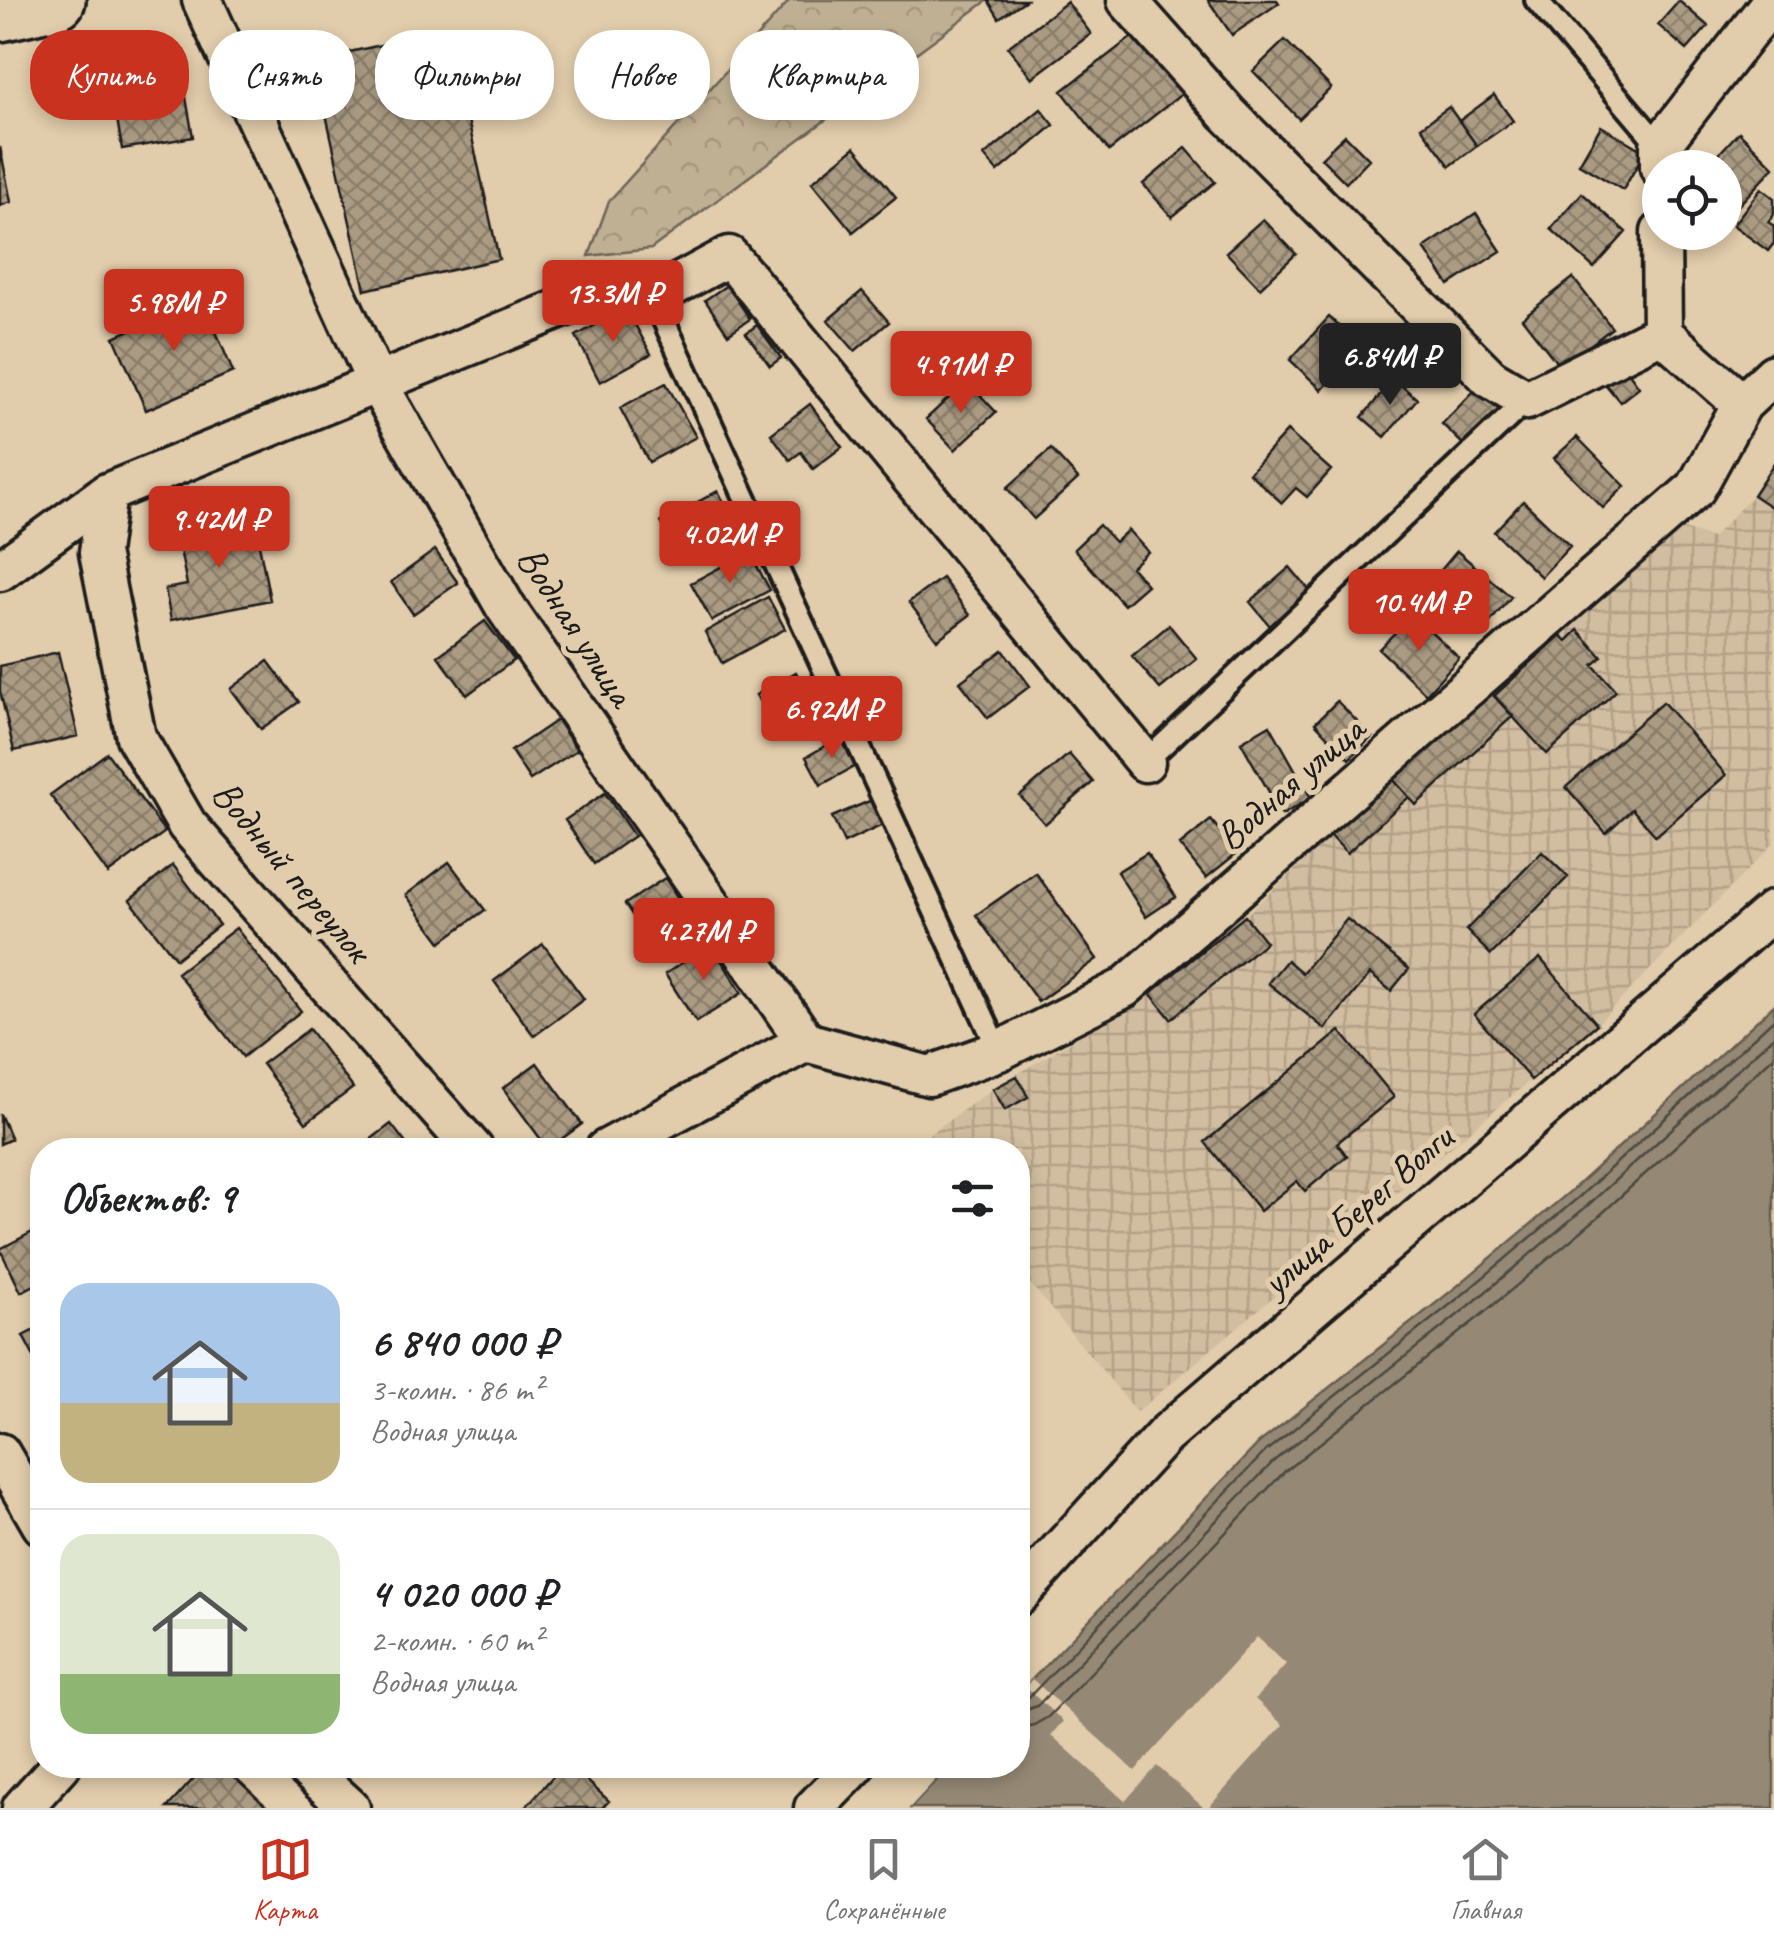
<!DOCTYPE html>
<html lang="ru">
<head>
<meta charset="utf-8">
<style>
	body { margin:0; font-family:Caveat,sans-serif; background:#f6f6f6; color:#202124; height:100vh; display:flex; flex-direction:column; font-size:38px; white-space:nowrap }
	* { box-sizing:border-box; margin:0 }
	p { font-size:32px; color:#757577 }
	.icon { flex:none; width:55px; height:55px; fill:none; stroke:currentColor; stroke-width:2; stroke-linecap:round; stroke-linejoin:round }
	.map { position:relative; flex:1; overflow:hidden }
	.side { position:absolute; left:30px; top:1138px; width:1000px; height:640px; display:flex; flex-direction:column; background:#fff; border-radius:40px; box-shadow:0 5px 15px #0003 }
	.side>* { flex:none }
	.banner { position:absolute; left:30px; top:30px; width:1000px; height:90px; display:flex; gap:20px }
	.tools { position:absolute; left:1642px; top:150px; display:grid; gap:20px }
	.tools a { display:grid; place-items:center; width:100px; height:100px; border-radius:50%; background:#fff; box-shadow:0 5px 15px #0003; font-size:50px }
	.price { position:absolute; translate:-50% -85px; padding:0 22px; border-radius:10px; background:#c8321e; color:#fff; font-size:32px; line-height:65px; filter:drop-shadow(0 2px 5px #0008) }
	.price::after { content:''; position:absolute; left:50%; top:60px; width:30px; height:22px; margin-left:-15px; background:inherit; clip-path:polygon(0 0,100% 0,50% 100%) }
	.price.on { background:#222; color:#fff }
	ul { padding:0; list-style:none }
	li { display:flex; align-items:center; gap:30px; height:250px; padding:0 30px }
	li+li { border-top:2px solid #e0e0e0 }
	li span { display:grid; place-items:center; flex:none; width:280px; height:200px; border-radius:30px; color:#555 }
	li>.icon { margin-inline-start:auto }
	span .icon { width:120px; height:120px; fill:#fffc; stroke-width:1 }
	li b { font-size:42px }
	h2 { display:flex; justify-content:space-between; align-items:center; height:120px; padding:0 30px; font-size:42px }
	.tag { padding:0 35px; border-radius:40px; background:#fff; box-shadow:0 5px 15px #0003; font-size:35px; line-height:90px }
	.tag.on { background:#c8321e; color:#fff }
	.dock { display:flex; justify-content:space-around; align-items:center; height:140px; border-top:2px solid #e0e0e0; background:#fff; font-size:28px; color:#757577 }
	.dock a { display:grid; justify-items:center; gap:5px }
	.dock .on { color:#c8321e }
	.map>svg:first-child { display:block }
	.industrial { fill:url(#industrial-grid) }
	.forest { fill:url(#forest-crowns); stroke:#6e6658; stroke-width:2.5 }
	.water { fill:#958974; stroke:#655d51; stroke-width:2.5 }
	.pier { fill:#e1ccab }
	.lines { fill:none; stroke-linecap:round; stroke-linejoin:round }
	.shore { stroke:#4c483f; stroke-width:2.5 }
	.building { fill:url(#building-cross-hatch); stroke:#1c1c1c; stroke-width:2.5 }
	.lane-casing { stroke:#1c1c1c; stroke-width:28 }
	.street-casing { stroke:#1c1c1c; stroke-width:45 }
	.primary-casing { stroke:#1c1c1c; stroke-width:62 }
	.lane { stroke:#e1ccab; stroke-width:20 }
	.street { stroke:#e1ccab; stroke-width:38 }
	.primary { stroke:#e1ccab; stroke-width:55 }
	.labels { text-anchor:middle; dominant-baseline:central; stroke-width:10; stroke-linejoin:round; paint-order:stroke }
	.street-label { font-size:40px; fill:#1c1c1c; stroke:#e1ccab }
</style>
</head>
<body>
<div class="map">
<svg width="1774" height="1808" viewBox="0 0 1774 1808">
	<defs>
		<pattern id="industrial-grid" width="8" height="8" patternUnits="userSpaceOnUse" patternTransform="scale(2.5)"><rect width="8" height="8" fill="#d1bd9f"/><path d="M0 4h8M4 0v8" fill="none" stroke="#b3a288"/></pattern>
		<pattern id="forest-crowns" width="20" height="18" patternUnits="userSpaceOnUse" patternTransform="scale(2.5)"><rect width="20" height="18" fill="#c0b093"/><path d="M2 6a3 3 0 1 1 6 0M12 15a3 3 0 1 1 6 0" fill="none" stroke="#a4977e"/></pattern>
		<pattern id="building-cross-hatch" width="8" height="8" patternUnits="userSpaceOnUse" patternTransform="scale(2.5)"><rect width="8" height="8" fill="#ab9b83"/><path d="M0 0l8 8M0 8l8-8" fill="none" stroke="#8a7e6a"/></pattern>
	</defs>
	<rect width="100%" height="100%" fill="#e1ccab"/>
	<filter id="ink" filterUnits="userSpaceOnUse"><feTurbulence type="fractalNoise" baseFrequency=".01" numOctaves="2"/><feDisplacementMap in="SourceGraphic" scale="20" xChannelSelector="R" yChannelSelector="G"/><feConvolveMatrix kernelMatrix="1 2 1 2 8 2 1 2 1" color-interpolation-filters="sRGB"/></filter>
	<g filter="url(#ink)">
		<path class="industrial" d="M1753 495 1774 509V843L1597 1024 1137 1412 1018 1269V1150H918L914 1145 993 1089 1150 993 1245 916 1489 690 1495 696 1675 526 1712 538Z"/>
		<path class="forest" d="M790 0H988L651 249 589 256 609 201Z"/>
		<path class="water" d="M1774 1005V1808H911L951 1765H1018V1694L1259 1443 1455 1288 1573 1189Z"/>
		<path class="pier" d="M1257 1637 1286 1664 1255 1699 1283 1725 1208 1808H1204L1157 1766 1125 1801 1051 1735 1063 1721 1025 1687 1032 1679 1135 1771Z"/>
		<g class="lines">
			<path class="shore" d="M1018 1700 1029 1697 1266 1451 1461 1296 1579 1197 1774 1019
				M1018 1713 1037 1706 1275 1460 1469 1306 1587 1206 1774 1036
				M1018 1728 1034 1725 1048 1717 1285 1471 1479 1317 1597 1218 1774 1056"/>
		</g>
		<path class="building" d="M988 0H1026L999 18Z
			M1208 0H1277L1279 3 1232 35Z
			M1679 1 1708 26 1687 50 1658 25Z
			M1067 2 1091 34 1032 78 1008 47Z
			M448 30 499 259 365 290 314 60Z
			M1137 33 1183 93 1109 151 1062 91Z
			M1285 40 1331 88 1299 119 1253 71Z
			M179 58 193 137 122 149 109 70Z
			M1494 95 1513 121 1477 146 1459 121Z
			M1449 107 1477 146 1450 166 1421 127Z
			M1041 109 1054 125 998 172 984 156Z
			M1601 126 1645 152 1623 190 1579 164Z
			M1739 132 1774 167 1735 209 1725 200V168H1706Z
			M1345 135 1369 159 1346 183 1321 158Z
			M0 147 11 202 0 206Z
			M855 147 896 197 853 232 812 182Z
			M1186 148 1215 182 1172 217 1143 184Z
			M1761 188 1774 198V214L1768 222 1774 226V243L1768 251 1733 225Z
			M1582 193 1626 232 1594 268 1551 229Z
			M1476 213 1501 251 1449 285 1424 248Z
			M1263 219 1296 254 1260 288 1226 252Z
			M1573 278 1612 328 1561 368 1522 318Z
			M727 285 750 319 728 334 705 300Z
			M862 291 889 322 855 351 828 320Z
			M202 298 233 372 146 410 114 337Z
			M626 308 651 354 600 382 576 336Z
			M1329 317 1361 347 1322 390 1290 360Z
			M757 325 781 358 770 366 746 333Z
			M1626 369 1639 387 1620 402 1606 385Z
			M1394 379 1417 399 1385 437 1362 417Z
			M967 381 996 412 955 450 926 419Z
			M666 383 696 437 649 462 620 408Z
			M1477 388 1504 415 1469 450 1442 424Z
			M810 404 842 447 813 469 801 452 790 460 771 434Z
			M1287 431 1331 470 1307 497 1296 488 1282 503 1249 473Z
			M1577 437 1625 486 1603 508 1554 458Z
			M1051 449 1078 479 1034 519 1007 488Z
			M1774 463V509L1753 495Z
			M718 491 739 531 683 562 661 522Z
			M1523 501 1570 546 1541 577 1494 532Z
			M254 519 270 600 171 620 165 589 187 585 177 534Z
			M1099 525 1115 542 1128 530 1148 552 1131 567 1147 585 1124 605 1074 549Z
			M435 550 458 583 413 614 391 582Z
			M1457 551 1511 597 1486 627 1432 581Z
			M749 552 770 590 712 621 691 583Z
			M1290 567 1310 591 1270 626 1250 602Z
			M942 578 970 615 937 640 909 602Z
			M768 597 785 629 722 663 705 632Z
			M1413 614 1459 658 1426 694 1379 649Z
			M485 621 514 660 467 695 438 656Z
			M1169 625 1197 659 1160 689 1132 656Z
			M1578 630 1602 657 1593 665 1616 691 1547 754 1494 696 1561 635 1567 641Z
			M1003 650 1030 686 988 718 960 682Z
			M58 652 78 736 14 751 0 691V666Z
			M268 661 299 702 261 729 231 689Z
			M796 672 813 703 773 725 756 695Z
			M1489 690 1513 716 1416 805 1392 778Z
			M1337 701 1372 737 1349 759 1315 723Z
			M1663 702 1726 775 1656 836 1632 809 1606 833 1566 787Z
			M557 720 577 750 530 780 511 751Z
			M1270 725 1311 798 1282 815 1241 742Z
			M843 736 859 764 821 785 806 757Z
			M107 753 165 832 108 874 50 795Z
			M1069 754 1093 782 1045 824 1020 796Z
			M1392 778 1409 797 1347 853 1330 835Z
			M605 793 634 836 594 864 565 820Z
			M872 800 883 825 844 843 832 817Z
			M1211 820 1237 853 1206 878 1180 845Z
			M1542 852 1568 877 1491 955 1466 930Z
			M1147 853 1176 897 1146 917 1117 872Z
			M449 862 485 910 441 942 406 895Z
			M173 865 219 925 176 959 130 900Z
			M1036 873 1097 959 1038 1002 976 915Z
			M665 878 690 916 650 942 625 904Z
			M1245 916 1266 942 1171 1019 1150 993Z
			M1347 919 1409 969 1391 991 1370 974 1325 1029 1268 983 1287 960 1302 973Z
			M236 928 301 1011 243 1057 177 973Z
			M543 944 584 999 534 1036 494 981Z
			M711 944 742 993 696 1022 665 974Z
			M1540 958 1597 1024 1531 1080 1474 1014Z
			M309 1029 353 1088 306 1123 262 1064Z
			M1340 1031 1394 1097 1337 1143 1347 1156 1305 1191 1297 1181 1260 1211 1205 1142Z
			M537 1063 582 1124 548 1149 503 1088Z
			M1017 1076 1028 1097 1005 1110 993 1089Z
			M0 1114 11 1139 0 1144Z
			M391 1124 411 1150H357Z
			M42 1227V1281L21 1292 0 1249Z
			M42 1326V1372L23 1336Z
			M206 1765H222L268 1808H167Z
			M563 1765H570L609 1801 602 1808H525Z"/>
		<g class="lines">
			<g class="lane-casing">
				<path id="lane" d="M1536 0 1660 146
					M653 297 999 1051
					M1145 762 1527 400"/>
			</g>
			<g class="street-casing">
				<path id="street" d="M202 0 376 381 506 608 806 1042 929 1076 999 1051 1124 988 1696 488 1742 404 1774 374
					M1127 0 1227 113 1490 378 1527 400 1662 333 1742 404
					M1660 168V146L1773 0
					M1661 232 1662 333
					M107 493 99 553 136 737 187 825 474 1150
					M0 571 107 493 596 294 653 297 729 256 1145 762
					M605 1150 806 1042
					M0 1453 42 1525
					M1018 1596 1165 1435 1774 910
					M303 1765 350 1808
					M22 1808 61 1765
					M814 1808 856 1765"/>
			</g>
			<g class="primary-casing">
				<path id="primary" d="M0 13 57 0"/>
			</g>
			<use href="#lane" class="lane"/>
			<use href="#street" class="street"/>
			<use href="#primary" class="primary"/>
		</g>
	</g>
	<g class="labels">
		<g class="street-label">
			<text transform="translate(576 626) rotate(57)">Водная улица</text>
			<text transform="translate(1290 783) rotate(-41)">Водная улица</text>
			<text transform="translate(292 871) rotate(50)">Водный переулок</text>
			<text transform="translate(1357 1210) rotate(-41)">улица Берег Волги</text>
		</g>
	</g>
</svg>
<div class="tools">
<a><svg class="icon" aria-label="locate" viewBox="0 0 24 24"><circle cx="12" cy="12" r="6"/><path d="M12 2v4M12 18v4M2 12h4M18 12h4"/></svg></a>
</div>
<b class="price" style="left:613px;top:345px">13.3M ₽</b>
<b class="price" style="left:174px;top:354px">5.98M ₽</b>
<b class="price on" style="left:1390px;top:408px">6.84M ₽</b>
<b class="price" style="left:961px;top:416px">4.91M ₽</b>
<b class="price" style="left:219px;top:571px">9.42M ₽</b>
<b class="price" style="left:730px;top:586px">4.02M ₽</b>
<b class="price" style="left:1419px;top:654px">10.4M ₽</b>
<b class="price" style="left:832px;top:761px">6.92M ₽</b>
<b class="price" style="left:704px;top:983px">4.27M ₽</b>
<div class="banner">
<a class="tag on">Купить</a>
<a class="tag">Снять</a>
<a class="tag">Фильтры</a>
<a class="tag">Новое</a>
<a class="tag">Квартира</a>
</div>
<section class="side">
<h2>Объектов: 9<svg class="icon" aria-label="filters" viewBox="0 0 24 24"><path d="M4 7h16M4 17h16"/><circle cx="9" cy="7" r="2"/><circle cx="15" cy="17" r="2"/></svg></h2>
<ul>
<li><span style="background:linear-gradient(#a9c7e8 60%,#c2b280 0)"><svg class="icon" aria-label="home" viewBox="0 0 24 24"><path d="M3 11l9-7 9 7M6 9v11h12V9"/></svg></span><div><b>6 840 000 ₽</b><p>3-комн. · 86 m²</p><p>Водная улица</p></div></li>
<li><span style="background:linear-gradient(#dfe7d0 70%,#8fb573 0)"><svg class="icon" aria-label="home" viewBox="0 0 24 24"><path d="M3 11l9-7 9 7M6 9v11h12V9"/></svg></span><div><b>4 020 000 ₽</b><p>2-комн. · 60 m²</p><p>Водная улица</p></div></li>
</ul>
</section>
</div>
<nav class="dock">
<a class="on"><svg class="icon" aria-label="map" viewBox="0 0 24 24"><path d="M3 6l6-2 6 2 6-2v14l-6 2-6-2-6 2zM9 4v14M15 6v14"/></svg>Карта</a>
<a><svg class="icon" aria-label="saved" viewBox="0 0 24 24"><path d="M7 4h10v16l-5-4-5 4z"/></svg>Сохранённые</a>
<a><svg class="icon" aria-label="home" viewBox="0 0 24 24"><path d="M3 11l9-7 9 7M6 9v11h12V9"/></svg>Главная</a>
</nav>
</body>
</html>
